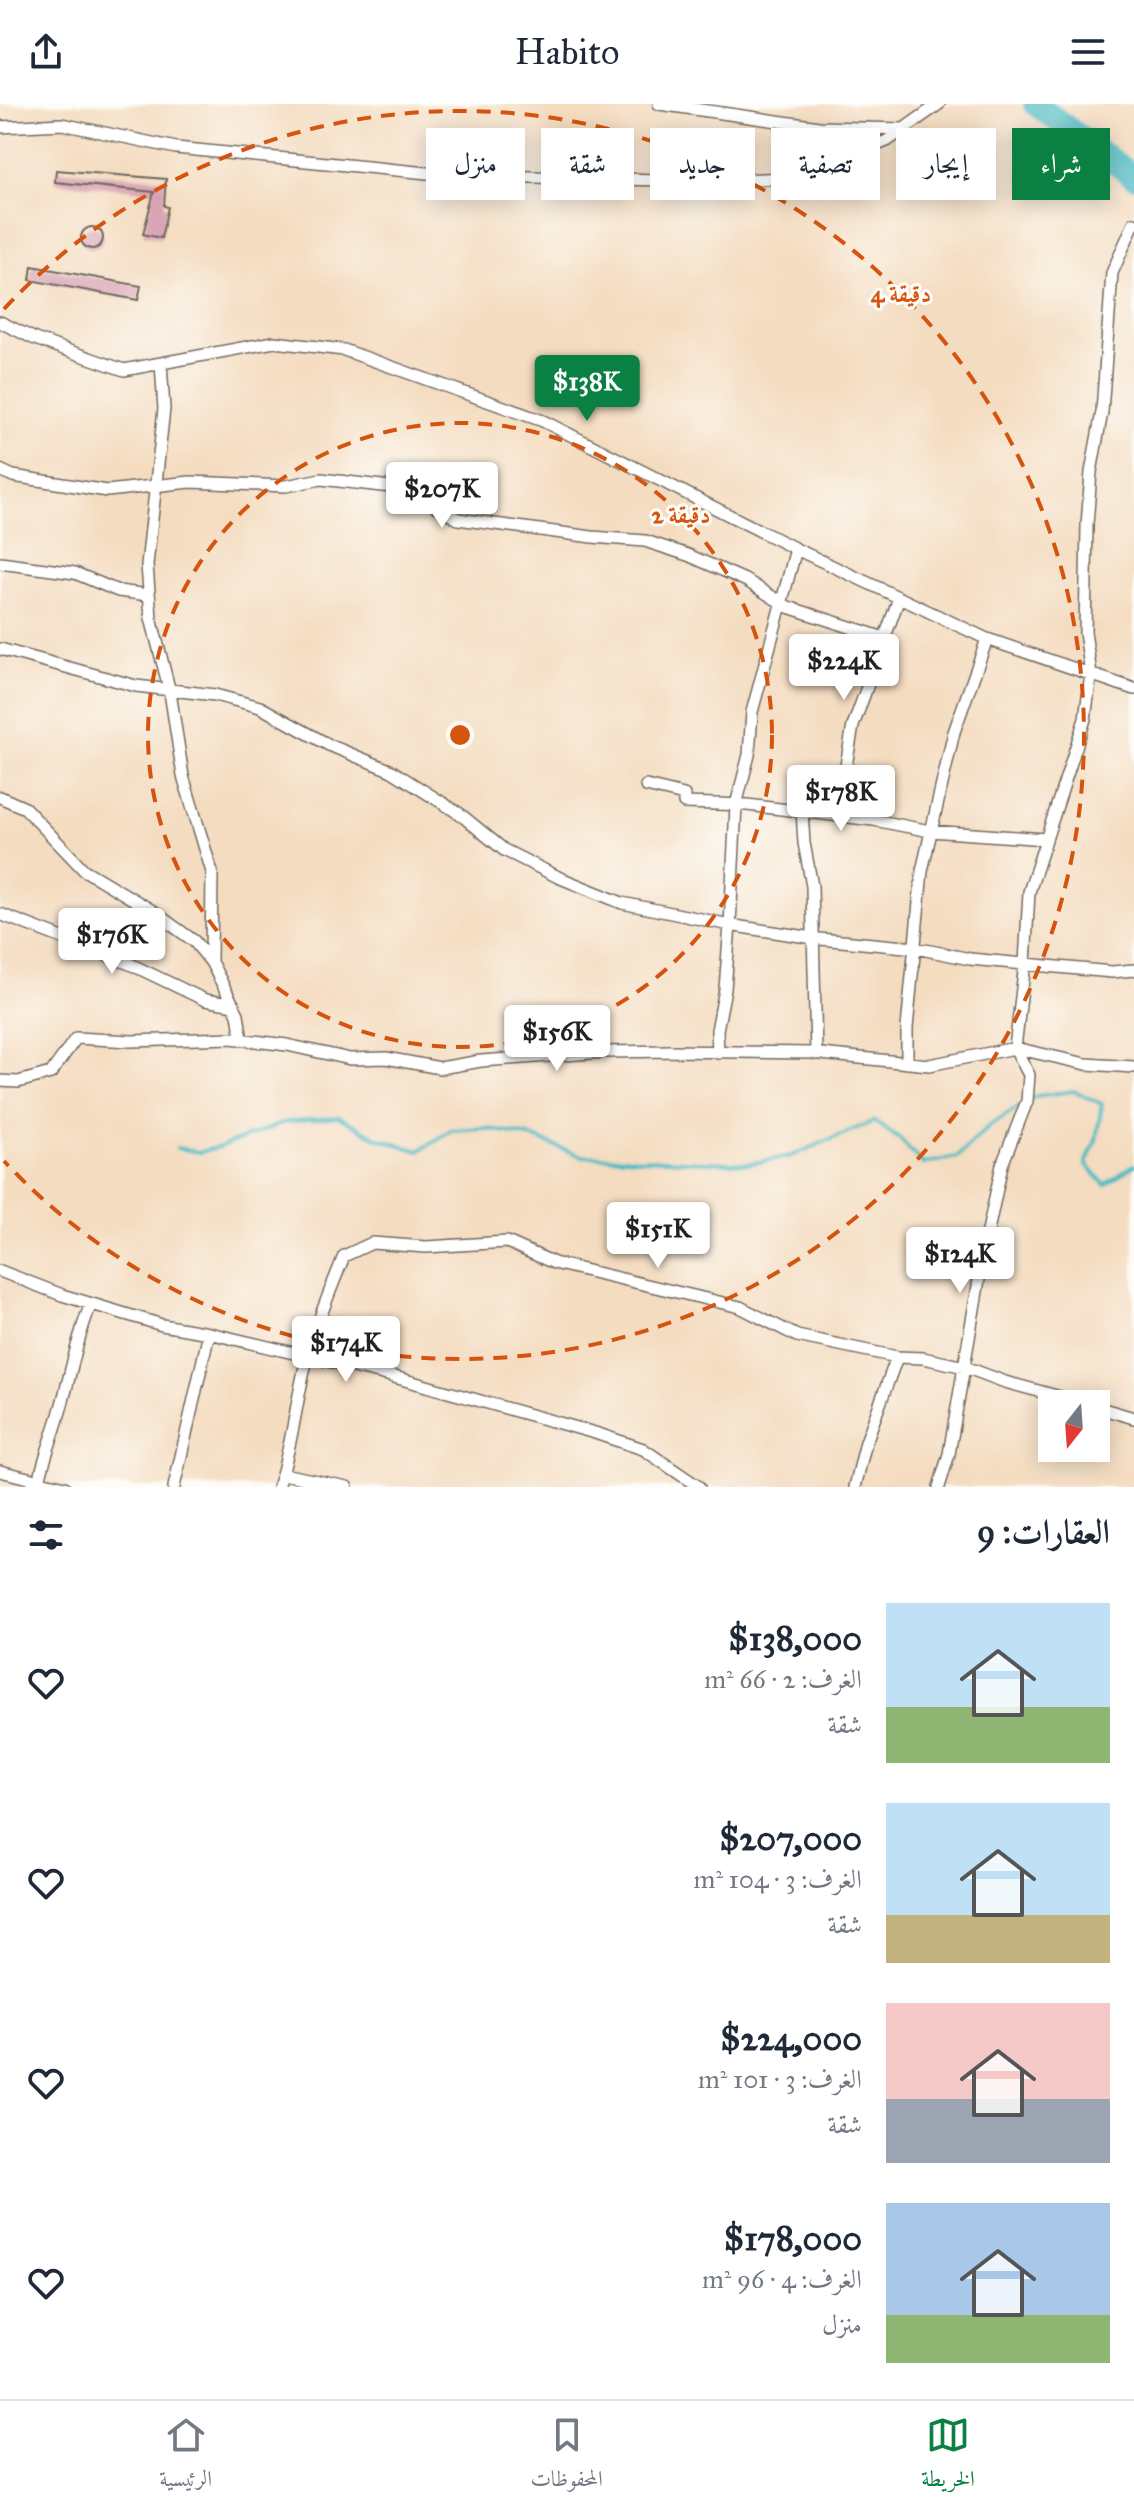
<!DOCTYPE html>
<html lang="ar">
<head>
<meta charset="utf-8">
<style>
	body { margin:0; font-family:"IM FELL Great Primer",Amiri,serif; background:#f2f2f3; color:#1f2937; direction:rtl; height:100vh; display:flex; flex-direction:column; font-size:30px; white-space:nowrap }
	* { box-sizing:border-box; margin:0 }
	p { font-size:26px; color:#747a83 }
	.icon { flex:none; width:44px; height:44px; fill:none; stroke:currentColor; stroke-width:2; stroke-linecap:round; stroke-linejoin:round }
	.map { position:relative; height:1383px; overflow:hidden; direction:ltr }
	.panel { display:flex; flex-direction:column; background:#fff; flex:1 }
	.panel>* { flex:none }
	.banner { position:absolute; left:24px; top:24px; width:1086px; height:72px; direction:rtl; display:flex; gap:16px }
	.needle { width:52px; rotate:197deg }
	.controls { position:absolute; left:1038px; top:1286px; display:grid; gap:16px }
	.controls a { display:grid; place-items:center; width:72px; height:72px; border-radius:0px; background:#fff; box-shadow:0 4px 20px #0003; font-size:40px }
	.price { position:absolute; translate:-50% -68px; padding:0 18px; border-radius:8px; background:#fff; color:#222; font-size:26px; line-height:52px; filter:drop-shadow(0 2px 4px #0008) }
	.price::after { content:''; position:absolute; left:50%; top:48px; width:24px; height:18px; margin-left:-12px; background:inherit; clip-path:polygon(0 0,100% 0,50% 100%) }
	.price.on { background:#0b8043; color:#fff }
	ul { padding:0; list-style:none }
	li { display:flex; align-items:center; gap:24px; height:200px; padding:0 24px }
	li span { display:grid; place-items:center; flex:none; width:224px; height:160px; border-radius:0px; color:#555 }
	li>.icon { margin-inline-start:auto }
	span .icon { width:96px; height:96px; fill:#fffc; stroke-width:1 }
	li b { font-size:34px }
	h2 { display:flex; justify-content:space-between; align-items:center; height:96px; padding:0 24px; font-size:34px }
	.pill { padding:0 28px; border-radius:0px; background:#fff; box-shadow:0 4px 20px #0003; font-size:28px; line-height:72px }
	.pill.on { background:#0b8043; color:#fff }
	header { display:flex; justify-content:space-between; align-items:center; height:104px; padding:0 24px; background:#fff; font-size:36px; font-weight:600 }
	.tabs { display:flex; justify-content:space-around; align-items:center; height:112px; border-top:2px solid #e0e1e3; background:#fff; font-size:22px; color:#747a83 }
	.tabs a { display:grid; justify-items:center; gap:4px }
	.tabs .on { color:#0b8043 }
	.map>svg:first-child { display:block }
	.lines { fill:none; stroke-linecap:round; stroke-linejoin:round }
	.stream { stroke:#4cbac4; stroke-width:4 }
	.river { stroke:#4cbac4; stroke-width:24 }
	.building { fill:#d8a1b2 }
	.street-casing { stroke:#71695f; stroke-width:14 }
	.street { stroke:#fff; stroke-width:11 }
	.ring { fill:none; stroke:#d5540f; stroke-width:4; stroke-dasharray:14 10 }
	.centre { fill:#d5540f; stroke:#fdfcf7; stroke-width:4 }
	.ring-label { font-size:24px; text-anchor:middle; font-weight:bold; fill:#d5540f; stroke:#fdfcf7; stroke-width:6; stroke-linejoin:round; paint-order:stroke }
</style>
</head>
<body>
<header><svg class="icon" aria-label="menu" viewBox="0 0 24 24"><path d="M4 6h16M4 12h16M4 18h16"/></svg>Habito<svg class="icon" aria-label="share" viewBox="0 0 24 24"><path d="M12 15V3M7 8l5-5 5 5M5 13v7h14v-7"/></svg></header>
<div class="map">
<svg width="1134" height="1383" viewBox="0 0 1134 1383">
	<rect width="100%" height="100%" fill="#fdfcf7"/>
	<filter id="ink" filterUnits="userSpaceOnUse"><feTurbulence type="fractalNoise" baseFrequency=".0125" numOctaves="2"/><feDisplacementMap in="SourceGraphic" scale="16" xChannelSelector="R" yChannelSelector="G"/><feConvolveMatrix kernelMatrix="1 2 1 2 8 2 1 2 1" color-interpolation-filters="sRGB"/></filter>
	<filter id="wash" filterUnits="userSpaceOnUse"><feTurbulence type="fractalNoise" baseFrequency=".006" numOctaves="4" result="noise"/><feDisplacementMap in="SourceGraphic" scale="32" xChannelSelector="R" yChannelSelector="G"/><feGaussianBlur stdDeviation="1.8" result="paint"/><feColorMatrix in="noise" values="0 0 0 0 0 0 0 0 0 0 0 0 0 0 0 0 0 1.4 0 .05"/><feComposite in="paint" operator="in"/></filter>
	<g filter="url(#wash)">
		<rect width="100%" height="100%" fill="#f4dcc0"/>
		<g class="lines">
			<path class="stream" d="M1031 995 1036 992 1074 987 1102 1000 1096 1036 1086 1060 1105 1081 1134 1061
				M177 1044 199 1048 220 1043 286 1018 339 1013 377 1034 419 1047 451 1026 484 1024 529 1032 581 1052 748 1060 791 1052 874 1017 900 1035 923 1060 957 1053 990 1021 1020 1002"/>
			<path class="river" d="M1035 0 1134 73"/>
		</g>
		<g id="blocks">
			<path class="building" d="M56 66 166 75 164 102 168 103 161 134 143 130 154 88 55 78Z
				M81 134a11 11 0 1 1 22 0a11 11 0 1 1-22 0Z
				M32 162 141 182 138 196 30 176Z"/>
		</g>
	</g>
	<g filter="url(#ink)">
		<use href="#blocks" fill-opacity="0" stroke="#71695f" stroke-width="2"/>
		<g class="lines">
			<g class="street-casing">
				<path id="street" d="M659 0 819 23 904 25
					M0 23 62 20 176 44 447 71 705 77 793 74 887 37 939 0
					M0 218 35 235 124 266 274 238 344 246 543 317 796 445 987 535 1134 585
					M161 259 164 305 147 461 151 514 170 588 183 672 212 768 211 858
					M0 366 13 372 107 387 190 378 286 382 321 375 408 385 458 415 592 433 645 437 688 451 747 477 788 503 884 534
					M0 459 75 469 118 487 149 491
					M0 545 136 582 215 591 260 603 329 641 392 667 460 710 504 746 558 773 622 799 735 822 820 835 916 844 970 855 1112 868 1134 866
					M646 682 684 691V699L747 701 874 716 930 727 1046 735
					M0 693 25 704 84 766 151 806 194 837 211 858 238 910 242 936
					M802 707 804 739 812 782 816 950
					M847 713 845 667 853 622 899 494
					M0 810 130 860 205 896 234 901
					M718 949 717 926 725 885 730 821 736 701 749 651 752 608 796 445
					M907 959V924L922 767 954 628 987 535
					M0 977 18 978 51 969 76 934 131 937 231 934 287 941 350 955 386 954 440 964 481 957 605 948 672 947 811 949 929 961 1015 944 1086 960 1134 963
					M0 1167 62 1191 162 1221 209 1229 387 1271 595 1329 643 1345 699 1383
					M1096 1303 1134 1314
					M0 1367 65 1383
					M283 1370 347 1383
					M38 1383C43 1355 54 1331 61 1304 71 1269 77 1233 91 1200
					M174 1383 209 1229
					M278 1383C293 1340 296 1294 308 1251 317 1217 331 1185 344 1152L372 1139 426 1143 507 1138 554 1159 740 1203 797 1232 897 1253 923 1254 965 1263 1005 1278 1086 1300
					M855 1383 866 1338 897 1253
					M939 1383 949 1350 985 1141 1002 1061 1027 997 1029 971 1015 944 1025 859 1029 788 1085 615 1091 570 1085 528 1087 421 1091 368 1102 308 1112 169 1134 119"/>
			</g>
			<use href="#street" class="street"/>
		</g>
	</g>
	<g class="ring">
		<circle cx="460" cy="631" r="312"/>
		<path d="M4 205A624 624 0 1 1 4 1057"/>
	</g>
	<circle cx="460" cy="631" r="12" class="centre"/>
	<g class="ring-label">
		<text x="901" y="198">4 دقيقة</text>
		<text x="681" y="419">2 دقيقة</text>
	</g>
</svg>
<div class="controls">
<a><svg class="needle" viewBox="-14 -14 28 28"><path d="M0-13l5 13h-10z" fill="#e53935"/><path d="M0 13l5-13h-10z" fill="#747a83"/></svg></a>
</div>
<b class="price on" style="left:587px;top:319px">$138K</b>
<b class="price" style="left:442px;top:426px">$207K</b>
<b class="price" style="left:844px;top:598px">$224K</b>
<b class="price" style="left:841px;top:729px">$178K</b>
<b class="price" style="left:112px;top:872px">$176K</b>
<b class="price" style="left:557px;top:969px">$156K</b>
<b class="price" style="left:658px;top:1166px">$151K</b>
<b class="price" style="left:960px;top:1191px">$124K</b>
<b class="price" style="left:346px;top:1280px">$174K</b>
<div class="banner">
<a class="pill on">شراء</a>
<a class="pill">إيجار</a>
<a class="pill">تصفية</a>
<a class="pill">جديد</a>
<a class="pill">شقة</a>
<a class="pill">منزل</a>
</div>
</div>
<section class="panel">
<h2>العقارات: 9<svg class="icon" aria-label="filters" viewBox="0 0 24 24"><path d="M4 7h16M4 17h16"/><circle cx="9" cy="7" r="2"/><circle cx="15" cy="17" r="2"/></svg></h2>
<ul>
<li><span style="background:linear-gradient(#bfe0f5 65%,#8fb573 0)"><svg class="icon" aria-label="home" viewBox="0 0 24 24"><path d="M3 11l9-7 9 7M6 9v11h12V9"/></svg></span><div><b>$138,000</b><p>الغرف: 2 · 66 m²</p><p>شقة</p></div><svg class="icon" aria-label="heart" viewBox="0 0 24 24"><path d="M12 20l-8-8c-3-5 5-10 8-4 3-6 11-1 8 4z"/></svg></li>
<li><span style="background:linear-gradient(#bfe0f5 70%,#c2b280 0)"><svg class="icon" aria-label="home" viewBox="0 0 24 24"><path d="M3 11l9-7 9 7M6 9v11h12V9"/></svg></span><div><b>$207,000</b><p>الغرف: 3 · 104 m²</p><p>شقة</p></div><svg class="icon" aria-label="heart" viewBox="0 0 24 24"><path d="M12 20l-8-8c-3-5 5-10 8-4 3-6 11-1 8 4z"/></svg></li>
<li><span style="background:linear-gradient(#f6c9c9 60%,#9aa5b1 0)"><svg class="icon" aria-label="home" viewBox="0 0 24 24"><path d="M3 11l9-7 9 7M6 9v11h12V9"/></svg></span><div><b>$224,000</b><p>الغرف: 3 · 101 m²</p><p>شقة</p></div><svg class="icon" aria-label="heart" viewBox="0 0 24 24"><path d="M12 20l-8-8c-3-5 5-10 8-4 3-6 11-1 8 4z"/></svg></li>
<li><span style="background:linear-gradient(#a9c7e8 70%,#8fb573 0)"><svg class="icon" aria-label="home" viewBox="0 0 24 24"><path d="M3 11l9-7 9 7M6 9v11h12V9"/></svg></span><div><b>$178,000</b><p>الغرف: 4 · 96 m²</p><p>منزل</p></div><svg class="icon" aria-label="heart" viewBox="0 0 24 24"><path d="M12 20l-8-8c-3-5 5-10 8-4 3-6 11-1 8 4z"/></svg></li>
</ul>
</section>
<nav class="tabs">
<a class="on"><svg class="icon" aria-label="map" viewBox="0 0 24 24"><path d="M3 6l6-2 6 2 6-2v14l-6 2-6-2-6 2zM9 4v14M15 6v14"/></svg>الخريطة</a>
<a><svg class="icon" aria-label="saved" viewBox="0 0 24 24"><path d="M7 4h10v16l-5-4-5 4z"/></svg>المحفوظات</a>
<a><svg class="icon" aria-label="home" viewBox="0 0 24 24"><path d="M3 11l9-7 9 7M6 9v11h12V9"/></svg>الرئيسية</a>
</nav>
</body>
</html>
